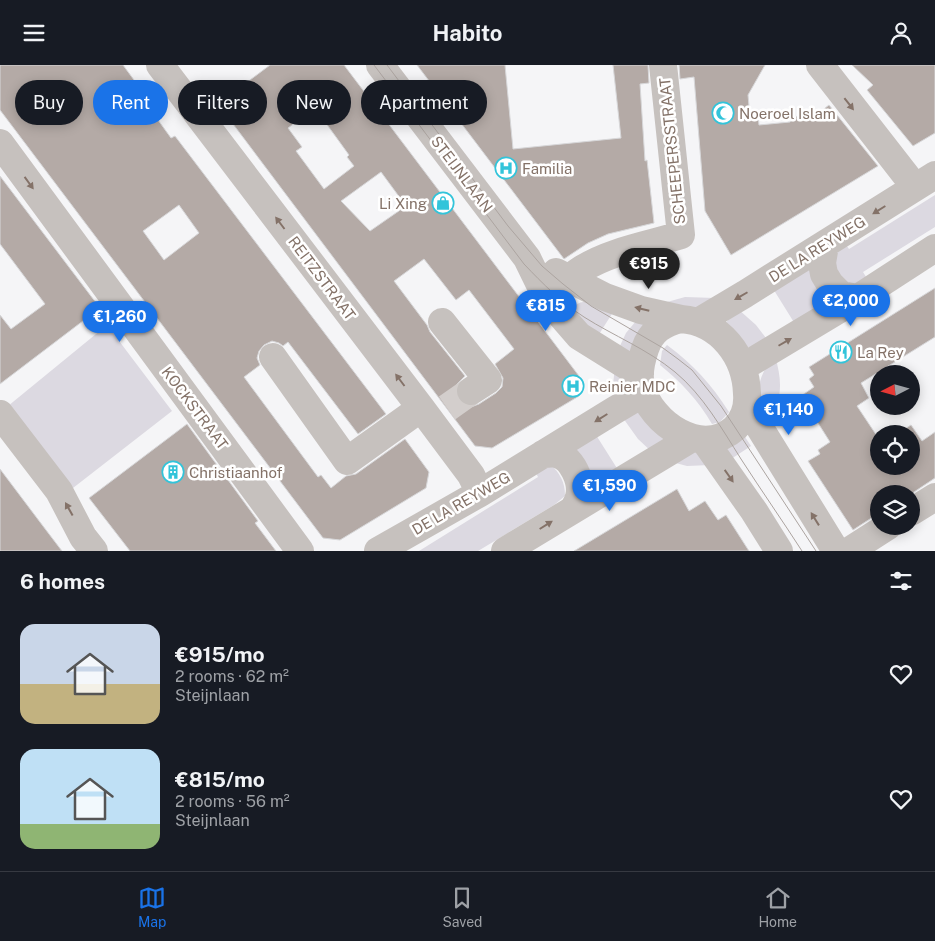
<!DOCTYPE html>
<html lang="en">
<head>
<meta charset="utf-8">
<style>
	body { margin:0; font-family:"Public Sans",sans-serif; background:#20242c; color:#f1f3f6; height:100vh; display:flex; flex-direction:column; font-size:19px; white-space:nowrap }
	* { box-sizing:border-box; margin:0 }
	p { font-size:16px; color:#9ea1a6 }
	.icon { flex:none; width:28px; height:28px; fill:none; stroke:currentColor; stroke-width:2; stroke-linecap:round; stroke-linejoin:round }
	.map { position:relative; height:486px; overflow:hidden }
	.side { display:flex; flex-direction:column; background:#171b24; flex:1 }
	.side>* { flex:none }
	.guide { position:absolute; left:15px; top:15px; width:500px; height:45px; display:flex; gap:10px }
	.needle { width:32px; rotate:264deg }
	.tools { position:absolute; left:870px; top:300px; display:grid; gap:10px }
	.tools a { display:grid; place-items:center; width:50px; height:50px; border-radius:50%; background:#171b24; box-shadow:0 2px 12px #0003; font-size:25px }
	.price { position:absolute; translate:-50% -42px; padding:0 11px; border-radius:18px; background:#1a73e8; color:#fff; font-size:16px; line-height:32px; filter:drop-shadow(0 1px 2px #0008) }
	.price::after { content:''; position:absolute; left:50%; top:30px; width:15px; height:11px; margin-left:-8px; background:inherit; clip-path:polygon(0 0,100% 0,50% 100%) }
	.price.active { background:#222; color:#fff }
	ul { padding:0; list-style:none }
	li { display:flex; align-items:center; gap:15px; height:125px; padding:0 20px }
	li span { display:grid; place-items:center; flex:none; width:140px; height:100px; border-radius:15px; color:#555 }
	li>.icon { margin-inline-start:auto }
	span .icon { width:60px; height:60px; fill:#fffc; stroke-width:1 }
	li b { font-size:21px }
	h2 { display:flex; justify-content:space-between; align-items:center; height:60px; padding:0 20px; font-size:21px }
	.chip { padding:0 18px; border-radius:22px; background:#171b24; box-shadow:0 2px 12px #0003; font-size:18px; line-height:45px }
	.chip.active { background:#1a73e8; color:#fff }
	header { display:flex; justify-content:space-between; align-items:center; height:65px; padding:0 20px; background:#171b24; font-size:22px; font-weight:700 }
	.menu { display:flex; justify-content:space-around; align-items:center; height:70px; border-top:1px solid #363941; background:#171b24; font-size:14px; color:#9ea1a6 }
	.menu a { display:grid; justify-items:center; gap:2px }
	.menu .active { color:#1a73e8 }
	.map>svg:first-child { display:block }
	.green { fill:#dcd9e1 }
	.building { fill:#b4aaa6; stroke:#d7d7d9; fill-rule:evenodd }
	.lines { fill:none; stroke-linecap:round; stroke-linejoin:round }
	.minor-tunnel { stroke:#d3cecc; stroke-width:28; stroke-dasharray:28 14; stroke-linecap:butt }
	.minor { stroke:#c6c1be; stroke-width:28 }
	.tram { stroke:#aca4a0; stroke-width:1 }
	.oneway { fill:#847268 }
	.labels { text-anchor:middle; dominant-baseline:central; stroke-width:5; stroke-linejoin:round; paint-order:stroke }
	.poi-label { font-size:15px; fill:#847268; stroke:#fff; text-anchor:start }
	.street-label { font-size:15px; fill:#847268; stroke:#fff }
</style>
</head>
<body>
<header><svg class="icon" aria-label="menu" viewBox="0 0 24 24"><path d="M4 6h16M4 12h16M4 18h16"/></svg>Habito<svg class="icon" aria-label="person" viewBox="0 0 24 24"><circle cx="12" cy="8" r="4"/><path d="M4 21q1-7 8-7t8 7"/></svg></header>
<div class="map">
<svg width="935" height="486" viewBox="0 0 935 486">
	<rect width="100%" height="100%" fill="#f5f5f7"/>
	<path class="green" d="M935 130V162L863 207 868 215 857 221 841 215 833 192 844 177 849 184Z
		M808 200 836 233 795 259 772 222Z
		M685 232 715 233 705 246 660 239Z
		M590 236 615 244 596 274 570 248C574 238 580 237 590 236Z
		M738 244 756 260 769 277 743 284 722 262Z
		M636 256H651L635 291 619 283 626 268Z
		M107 260 172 346 73 423 8 341Z
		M667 280C693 299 712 320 729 347L720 357 712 359C698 335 681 317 660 300L662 286Z
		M775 291C783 318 782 335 768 361 755 333 754 314 775 291Z
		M615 301 631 321 616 330 613 320Z
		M639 347 670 369 653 388 638 374 623 353Z
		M741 366 751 381 731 394 723 377Z
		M596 370 620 408 595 424 568 387Z
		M697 387 710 400 687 401 668 396 681 388Z
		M550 399C560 408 565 417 565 431L554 440 478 486H419L538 412 535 406Z"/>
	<path class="building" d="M0 0H123L156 45 153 48 171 73 175 71 386 349 358 369 288 277 283 281 279 278 272 276 264 280 259 286 257 293 260 300 244 312 318 412 321 410 331 423 346 411 356 409 405 374 429 407 426 423 340 475 323 473 0 45ZM179 140 199 168 164 195 143 166Z
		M270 0H344L582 315 579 331 492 383 475 381 218 39ZM315 43 349 90 347 92 354 101 324 124 296 86 302 82 288 63ZM381 107 406 141 370 166 341 136ZM424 194 456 235 469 225 514 284 495 299 503 313 502 322 496 328 479 339 471 342 463 340 458 335 455 327 457 319 465 311 430 267 427 260 394 216Z
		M417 0H505L513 84 621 73 613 0H648L649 18 640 19 645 96 647 95 654 158 608 169 588 178 564 194Z
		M679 0H765L748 30 750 52 758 51 759 60 790 57 804 45 811 54 829 40 878 101 731 190 705 146 694 12 680 14Z
		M852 0H935V68L913 81 867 25 873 20Z
		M0 111 100 243 0 319V250L11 264 45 239 0 179Z
		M935 223V272L861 318 869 333 857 341 879 374V401H911V369H897L911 360 922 376 935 367V413L911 429H879V448L853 465 808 396 820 389 818 385 830 377 801 331 814 322 809 314 814 310 809 302Z
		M187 359 258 456 255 458 276 486H130L89 433Z
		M0 404 46 465 62 486H0Z
		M677 424 689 446 705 436 718 455 726 450 749 486H574Z"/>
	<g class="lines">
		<path class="minor-tunnel" d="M447 343 471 326"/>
		<path class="minor" d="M160 0 421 343 471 410 480 428
			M380 0 527 193 547 234 565 255 579 271 640 309
			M820 0 915 122
			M0 78 300 486
			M825 180 822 198 824 209 830 219 841 230 858 233
			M556 207 605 232 641 245 681 254
			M547 234C558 224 569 212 582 204 611 186 648 180 681 170L663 0
			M681 254C720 257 746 291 747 329 748 341 744 354 735 363 702 393 651 359 641 321 638 309 641 296 645 284 651 266 663 258 681 254Z
			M442 257 488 315 471 326
			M698 257 745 229 935 110
			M273 292 347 396 421 343
			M743 302 858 233 935 183
			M747 342 836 486
			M0 349 59 426 83 472 94 486
			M704 375 754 446 779 486
			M543 389C547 389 552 388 556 389 572 392 583 417 579 432 578 436 576 440 574 443
			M911 447 935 432
			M378 486 480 428 615 345 644 328
			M505 486 692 373
			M849 486 888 461"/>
		<path class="tram" d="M374 0 524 199C543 219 561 237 584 252 614 271 647 284 675 307 703 330 722 364 741 394 761 425 782 455 802 486
			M387 0 508 161 542 201 563 219 591 241 663 283 678 294 692 305 721 341 816 486"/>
	</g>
	<defs><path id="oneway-solid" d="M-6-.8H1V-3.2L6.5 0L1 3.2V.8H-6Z" transform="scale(1.25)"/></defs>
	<g class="oneway">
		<use href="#oneway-solid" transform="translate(849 39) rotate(52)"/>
		<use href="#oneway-solid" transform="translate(29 118) rotate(54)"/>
		<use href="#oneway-solid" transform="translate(879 145) rotate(148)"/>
		<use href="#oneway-solid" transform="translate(280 158) rotate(-127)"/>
		<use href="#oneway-solid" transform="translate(741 231) rotate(150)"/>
		<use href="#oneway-solid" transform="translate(642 244) rotate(-166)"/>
		<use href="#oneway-solid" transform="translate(785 277) rotate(-30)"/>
		<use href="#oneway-solid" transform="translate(400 315) rotate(-127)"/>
		<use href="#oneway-solid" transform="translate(601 353) rotate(148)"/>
		<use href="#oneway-solid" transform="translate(729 411) rotate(55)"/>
		<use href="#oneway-solid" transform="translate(69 444) rotate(-119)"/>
		<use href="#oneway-solid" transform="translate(815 454) rotate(-122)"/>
		<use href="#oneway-solid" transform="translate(546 460) rotate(-32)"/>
	</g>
	<defs>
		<g id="mosque-ring" transform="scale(1.125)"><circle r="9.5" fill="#fff" stroke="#32c4da" stroke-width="1.5"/><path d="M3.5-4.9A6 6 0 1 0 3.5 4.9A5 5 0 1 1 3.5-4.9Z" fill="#32c4da"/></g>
		<g id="hospital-ring" transform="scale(1.125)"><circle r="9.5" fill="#fff" stroke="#32c4da" stroke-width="1.5"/><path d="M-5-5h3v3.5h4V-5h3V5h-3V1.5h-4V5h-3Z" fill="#32c4da"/></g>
		<g id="shop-ring" transform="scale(1.125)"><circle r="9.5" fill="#fff" stroke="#32c4da" stroke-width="1.5"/><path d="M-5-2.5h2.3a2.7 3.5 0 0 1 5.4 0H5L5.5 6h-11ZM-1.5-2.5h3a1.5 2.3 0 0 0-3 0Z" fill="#32c4da"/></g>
		<g id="restaurant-ring" transform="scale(1.125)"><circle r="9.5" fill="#fff" stroke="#32c4da" stroke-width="1.5"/><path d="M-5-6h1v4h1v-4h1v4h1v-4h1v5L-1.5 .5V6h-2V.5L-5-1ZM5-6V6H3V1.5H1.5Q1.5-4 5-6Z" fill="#32c4da"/></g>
		<g id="building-ring" transform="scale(1.125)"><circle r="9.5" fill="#fff" stroke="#32c4da" stroke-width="1.5"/><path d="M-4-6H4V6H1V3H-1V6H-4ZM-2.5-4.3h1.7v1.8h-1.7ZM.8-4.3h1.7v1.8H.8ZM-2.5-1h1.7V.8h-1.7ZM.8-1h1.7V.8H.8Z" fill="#32c4da"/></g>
	</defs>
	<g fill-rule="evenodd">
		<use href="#mosque-ring" x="723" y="48"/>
		<use href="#hospital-ring" x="506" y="103"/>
		<use href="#shop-ring" x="443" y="138"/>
		<use href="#restaurant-ring" x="841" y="287"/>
		<use href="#hospital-ring" x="573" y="321"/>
		<use href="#building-ring" x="173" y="407"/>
	</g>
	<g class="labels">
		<g class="poi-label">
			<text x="739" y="48">Noeroel Islam</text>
			<text x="522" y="103">Familia</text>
			<text x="427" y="138" text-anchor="end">Li Xing</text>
			<text x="857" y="287">La Rey</text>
			<text x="589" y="321">Reinier MDC</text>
			<text x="189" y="407">Christiaanhof</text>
		</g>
		<g class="street-label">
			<text transform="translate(672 86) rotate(-96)">SCHEEPERSSTRAAT</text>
			<text transform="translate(462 109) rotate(53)">STEIJNLAAN</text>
			<text transform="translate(817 184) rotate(-32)">DE LA REYWEG</text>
			<text transform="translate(322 213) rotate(53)">REITZSTRAAT</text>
			<text transform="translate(195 343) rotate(53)">KOCKSTRAAT</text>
			<text transform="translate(461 438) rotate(-30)">DE LA REYWEG</text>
		</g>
	</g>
</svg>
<div class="tools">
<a><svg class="needle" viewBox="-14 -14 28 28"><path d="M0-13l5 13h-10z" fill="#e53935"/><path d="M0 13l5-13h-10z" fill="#9ea1a6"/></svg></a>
<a><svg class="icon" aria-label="locate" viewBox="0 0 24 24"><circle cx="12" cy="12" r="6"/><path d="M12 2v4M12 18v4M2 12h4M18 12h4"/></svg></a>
<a><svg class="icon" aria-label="layers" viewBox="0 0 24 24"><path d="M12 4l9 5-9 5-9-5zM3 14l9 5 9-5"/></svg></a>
</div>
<b class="price active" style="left:649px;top:225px">€915</b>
<b class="price" style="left:851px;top:262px">€2,000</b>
<b class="price" style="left:546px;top:267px">€815</b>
<b class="price" style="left:120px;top:278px">€1,260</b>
<b class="price" style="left:789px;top:371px">€1,140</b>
<b class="price" style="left:610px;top:447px">€1,590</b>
<div class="guide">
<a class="chip">Buy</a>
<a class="chip active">Rent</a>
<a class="chip">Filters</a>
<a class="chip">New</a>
<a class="chip">Apartment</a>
</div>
</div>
<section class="side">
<h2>6 homes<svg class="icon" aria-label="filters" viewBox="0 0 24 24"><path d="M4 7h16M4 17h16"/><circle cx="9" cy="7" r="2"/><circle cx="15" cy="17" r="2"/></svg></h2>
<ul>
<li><span style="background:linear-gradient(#c9d6e8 60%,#c2b280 0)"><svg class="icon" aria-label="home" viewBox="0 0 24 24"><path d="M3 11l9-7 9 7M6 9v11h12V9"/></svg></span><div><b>€915/mo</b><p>2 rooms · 62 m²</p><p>Steijnlaan</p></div><svg class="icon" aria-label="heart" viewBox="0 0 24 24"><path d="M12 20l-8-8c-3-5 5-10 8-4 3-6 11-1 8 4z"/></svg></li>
<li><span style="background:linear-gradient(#bfe0f5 75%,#8fb573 0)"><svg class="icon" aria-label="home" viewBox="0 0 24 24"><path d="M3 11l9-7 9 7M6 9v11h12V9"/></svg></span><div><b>€815/mo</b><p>2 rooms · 56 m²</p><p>Steijnlaan</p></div><svg class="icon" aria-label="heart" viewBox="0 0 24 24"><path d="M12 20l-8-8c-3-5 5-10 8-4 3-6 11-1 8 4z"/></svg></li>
</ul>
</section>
<nav class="menu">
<a class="active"><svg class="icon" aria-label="map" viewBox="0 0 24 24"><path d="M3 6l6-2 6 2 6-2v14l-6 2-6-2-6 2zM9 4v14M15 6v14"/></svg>Map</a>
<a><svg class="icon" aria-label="saved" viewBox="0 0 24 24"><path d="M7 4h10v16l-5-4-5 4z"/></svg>Saved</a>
<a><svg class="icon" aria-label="home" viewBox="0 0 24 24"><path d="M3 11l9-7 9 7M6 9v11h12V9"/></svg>Home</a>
</nav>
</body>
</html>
